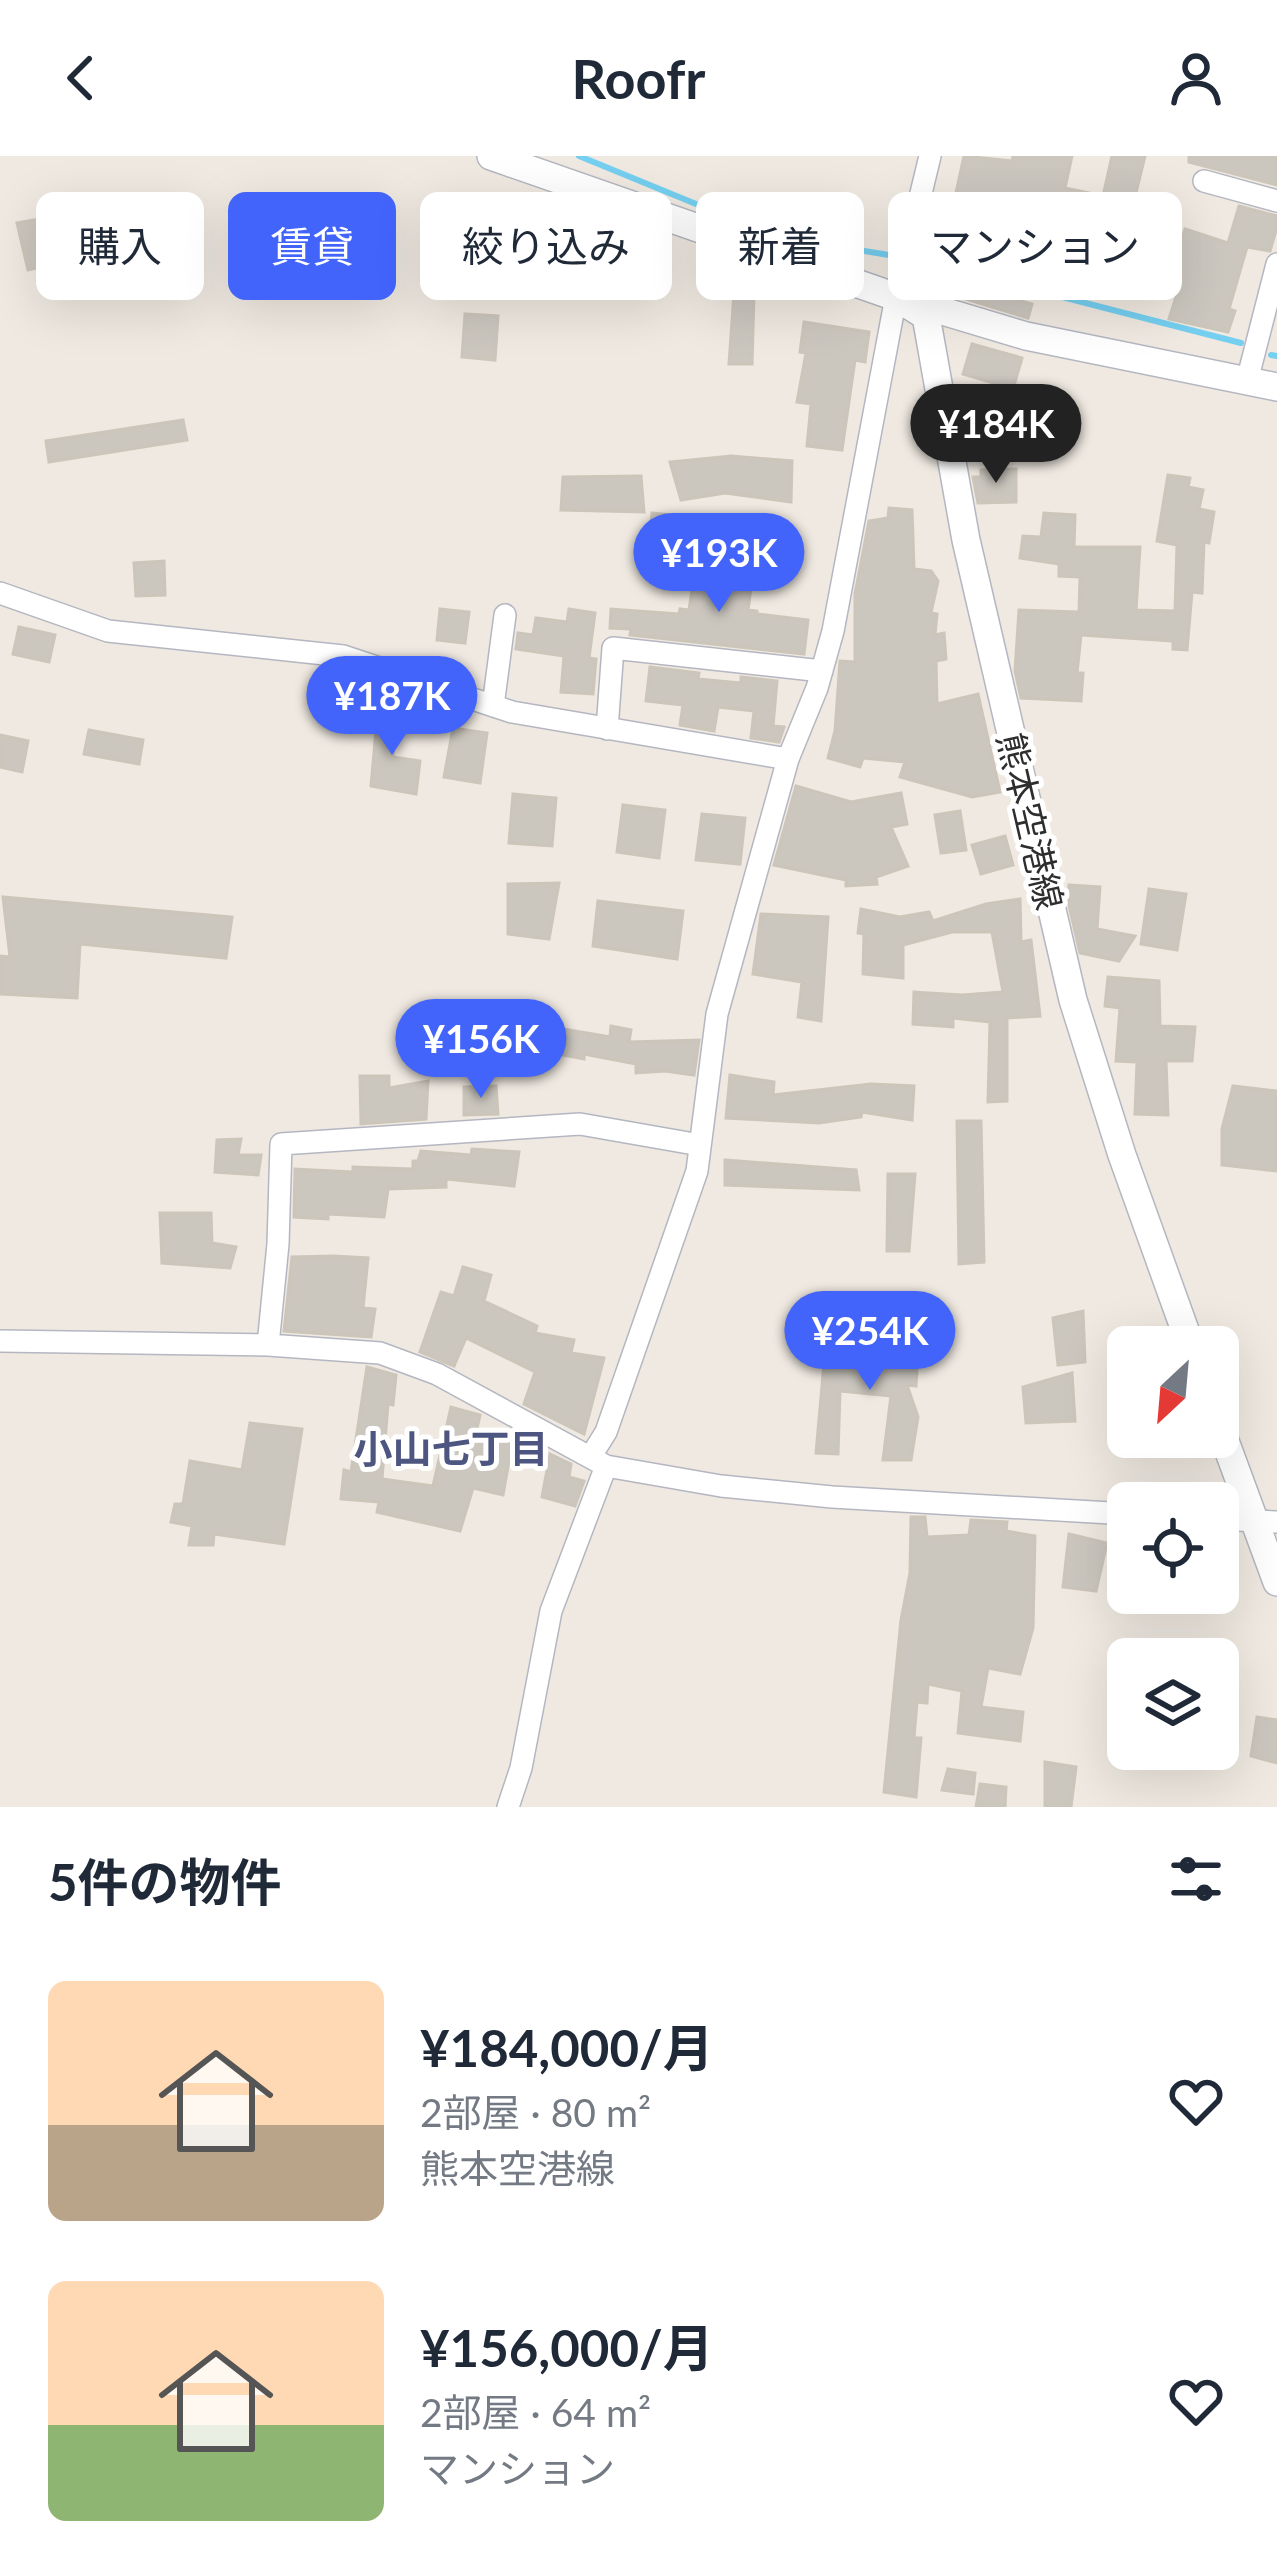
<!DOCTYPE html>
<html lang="ja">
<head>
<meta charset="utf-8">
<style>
	body { margin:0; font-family:Lato,"Noto Sans JP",sans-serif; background:#f6f6f7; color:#1f2937; height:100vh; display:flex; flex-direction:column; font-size:45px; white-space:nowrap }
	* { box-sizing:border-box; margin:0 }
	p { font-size:39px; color:#747a83 }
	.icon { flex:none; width:66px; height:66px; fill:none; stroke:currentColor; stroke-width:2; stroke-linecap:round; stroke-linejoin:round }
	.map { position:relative; height:1651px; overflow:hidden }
	.details { display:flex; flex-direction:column; background:#fff; flex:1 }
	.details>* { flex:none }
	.hud { position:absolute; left:36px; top:36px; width:1206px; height:108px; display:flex; gap:24px }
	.needle { width:78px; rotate:206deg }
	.buttons { position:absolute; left:1107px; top:1170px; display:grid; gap:24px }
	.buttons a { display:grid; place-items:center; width:132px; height:132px; border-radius:18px; background:#fff; box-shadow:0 12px 48px #0002; font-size:60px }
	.price { position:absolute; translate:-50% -102px; padding:0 27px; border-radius:42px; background:#4264fb; color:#fff; font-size:39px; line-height:78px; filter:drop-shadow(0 3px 6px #0008) }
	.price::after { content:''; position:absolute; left:50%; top:72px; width:36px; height:27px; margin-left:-18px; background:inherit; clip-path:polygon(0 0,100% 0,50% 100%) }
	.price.active { background:#222; color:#fff }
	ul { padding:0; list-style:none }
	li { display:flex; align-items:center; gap:36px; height:300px; padding:0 48px }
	li span { display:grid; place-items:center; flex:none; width:336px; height:240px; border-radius:18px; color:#555 }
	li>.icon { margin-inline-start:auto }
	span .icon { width:144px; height:144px; fill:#fffc; stroke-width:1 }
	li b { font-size:51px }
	h2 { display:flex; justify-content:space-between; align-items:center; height:144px; padding:0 48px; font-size:51px }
	.pill { padding:0 42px; border-radius:18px; background:#fff; box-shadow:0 12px 48px #0002; font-size:42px; line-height:108px }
	.pill.active { background:#4264fb; color:#fff }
	header { display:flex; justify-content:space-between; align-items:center; height:156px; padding:0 48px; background:#fff; font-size:54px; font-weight:700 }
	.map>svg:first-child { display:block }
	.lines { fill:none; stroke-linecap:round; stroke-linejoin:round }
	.stream { stroke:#75cff0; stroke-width:6 }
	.building { fill:#cbc7bf; stroke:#cbc5ba; stroke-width:3 }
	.street-casing { stroke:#b4b7c1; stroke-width:24 }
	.secondary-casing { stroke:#b4b7c1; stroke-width:30 }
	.street { stroke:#fff; stroke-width:21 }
	.secondary { stroke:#fff; stroke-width:27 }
	.labels { text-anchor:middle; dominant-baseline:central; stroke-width:10; stroke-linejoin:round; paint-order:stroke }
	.street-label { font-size:36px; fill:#2e2e2e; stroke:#fff }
	.neighbourhood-label { font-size:39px; font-weight:bold; fill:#4d5680; stroke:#fff }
</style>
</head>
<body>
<header><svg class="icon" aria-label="back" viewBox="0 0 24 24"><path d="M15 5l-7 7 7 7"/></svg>Roofr<svg class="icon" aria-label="person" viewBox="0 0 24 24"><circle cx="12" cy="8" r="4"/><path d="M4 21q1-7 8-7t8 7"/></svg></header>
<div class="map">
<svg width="1277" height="1651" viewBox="0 0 1277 1651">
	<rect width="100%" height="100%" fill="#efe9e1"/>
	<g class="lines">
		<path class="stream" d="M579 0 696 48 796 84 889 99
			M926 106 1241 187
			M1271 199 1277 200"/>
	</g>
	<path class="building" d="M964 0 1012 5 1013 0H1072L1065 32 1103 40 1112 0H1145L1123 90 1096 84 1100 71 1036 57 1033 67 954 46Z
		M1189 0H1277V29L1189 6Z
		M160 42 167 93 94 109 92 99 28 114 17 67Z
		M1239 50 1277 60V71L1270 95 1247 91 1229 153 1235 155 1228 176 1169 163 1184 116 1173 113 1185 73 1228 87Z
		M606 81 614 115 557 127 550 94Z
		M933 120 1032 148 1028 162 930 132Z
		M734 137 754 138 752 208H729Z
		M465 158 498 160 495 204 462 201Z
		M804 166 869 176 865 206 855 204 842 294 807 290 811 248 797 246 806 197 800 196Z
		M972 188 1022 202 1013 233 963 218Z
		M183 264 187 284 49 306 46 285Z
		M731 300 792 305 791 346 725 337 681 344 670 306Z
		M1016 313V346L978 347 973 321H981V314Z
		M1168 319 1190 322 1188 331 1203 334 1199 353 1214 356 1209 387 1204 386 1202 437 1192 436 1187 494 1173 493V485L1081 479 1077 517H1083L1081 545 1021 542 1015 515 1019 454 1079 456 1080 421 1059 420V408L1020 402 1023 380 1041 381 1044 357 1075 359 1074 391H1140L1136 454 1175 455 1177 389 1157 385Z
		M641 320 644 356 561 354 563 321Z
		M889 352 912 354 914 413 931 415 938 425 931 457 937 458 935 479 944 477 946 503 936 505 937 548 978 538 1000 636 972 641 900 621 905 606 863 602 860 611 828 602 835 575 840 505 855 506V438L869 365 888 362Z
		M652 357 683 360 678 408 647 405Z
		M697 402 754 410 748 454 757 455V458L808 464 804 498 630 479 631 473 610 472 611 453 679 458 680 453 689 454Z
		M164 405 165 439 136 440 134 407Z
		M440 453 469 456 465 487 437 484Z
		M569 453 595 457 589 502 596 503 593 538 561 536 564 500 516 493 518 477 533 479 536 462 567 466Z
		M19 471 55 479 49 506 13 498Z
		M650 511 699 517 698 523 741 527V521L777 525 773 570 784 571 779 586 751 582 754 555 718 551 714 575 680 569 683 549 646 545Z
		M378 551 397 554 393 601 420 605 416 638 371 630Z
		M453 572 487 577 480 627 444 621Z
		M89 574 143 584 139 608 84 598Z
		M0 579 28 585 22 616 0 611Z
		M796 630 851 646 901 637 907 668 891 671 908 710 876 721 877 728 846 730V724L774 709Z
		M513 638 556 642 552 690 509 687Z
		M623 649 665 654 659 702 617 696Z
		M960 655 966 694 941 697 935 659Z
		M702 658 745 662 740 708 696 704Z
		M1005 680 1013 709 981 718 972 689Z
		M559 727 549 783 508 778V728Z
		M1069 729 1100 731 1097 773 1135 780 1119 805 1080 797 1068 745Z
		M1149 733 1186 738 1177 794 1141 788Z
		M3 741 232 761 226 802 80 788 77 842 0 838V800L10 801Z
		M1020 743 1021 786 1031 784 1040 860 1007 862V945L988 946 990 866 953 862V871L913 868 914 836 962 839 1003 836 992 776H952L903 789V822L863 818 864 778 858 777 861 753 900 761 929 756 933 765 986 748Z
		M598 745 683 755 677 803 593 790Z
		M761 758 828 761 821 865 798 861 802 826 753 818Z
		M1108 821 1159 825 1160 870 1195 871 1192 905H1166L1168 959 1135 958 1137 906 1116 905 1120 852 1105 850Z
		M518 850 548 857 546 870 610 881 611 870 631 874 629 886 699 884 694 919 665 915 636 917V908L584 898V903L510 889Z
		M730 919 774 926 773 939 871 928 914 930 912 964 862 956 861 961 819 967 726 962Z
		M360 920H389V932L428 925 426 963 361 968Z
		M496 930 498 958 464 959V931Z
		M1233 930 1277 935V1015L1222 1009V973Z
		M957 965H981L984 1106 959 1108Z
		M241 983 238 999H261L258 1019 215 1016 217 984Z
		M472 993 519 996 514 1030 446 1023V1031L388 1033 384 1061 328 1058V1063L294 1061 295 1013 353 1016V1011L413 1013V1005H418L421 995 471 999Z
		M725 1004 856 1014 859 1034 725 1029Z
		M888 1018H915L909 1095H887Z
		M160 1057H211L212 1087 236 1091 230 1112 162 1107Z
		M334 1100 368 1102 363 1152 375 1153 371 1181 284 1175 292 1101Z
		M463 1111 491 1119 484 1145 537 1170 535 1177 574 1184 571 1197 604 1202 584 1278 524 1248 535 1216 466 1182 454 1210 420 1196 441 1136 454 1140Z
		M1083 1155 1085 1206 1058 1209 1053 1162Z
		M826 1185 918 1195 916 1230 907 1229 918 1261 911 1304H883L891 1240 840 1235 838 1298 816 1297Z
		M367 1211 396 1219 393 1249 388 1248 382 1323 433 1330 451 1251 480 1259 476 1277 512 1288 503 1339 473 1332 460 1375 377 1356 379 1346 341 1343 344 1314 351 1316Z
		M1072 1217 1075 1265 1026 1267 1023 1231Z
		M250 1267 302 1273 284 1388 214 1378 213 1389H189L192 1370 171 1366 175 1348H183L190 1305 242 1314Z
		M550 1298 571 1308 569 1321 584 1325 575 1350 542 1341Z
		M911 1361H925L927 1381 969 1379 971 1364 1007 1366 1006 1375 1035 1380 1033 1472 1020 1518 988 1512 981 1551 1023 1556 1020 1585 958 1577 962 1535 928 1528 927 1547 917 1546 914 1582H921L916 1641 884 1636 901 1464 910 1417Z
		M1069 1378 1107 1387 1096 1435 1063 1431Z
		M1257 1561 1277 1564V1607L1251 1600Z
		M1045 1606 1076 1611 1071 1651H1045Z
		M948 1613 975 1617 973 1638 942 1634Z
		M980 1628 1006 1631 1005 1651H976Z"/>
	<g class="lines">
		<g class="street-casing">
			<path id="street" d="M1204 25 1277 45
				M1247 225 1277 108
				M0 437 108 475 343 500 512 556 788 603
				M493 550 505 459
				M607 573 613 492 822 515
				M0 1185 268 1189 380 1197 437 1218 606 1310 721 1330 832 1341 1128 1358
				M268 1189 278 1088 281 988 580 968 700 989
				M591 1300 606 1276 697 1015 717 858 788 603 817 532 833 475 896 141 930 0
				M1218 1363 1277 1366
				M508 1651 521 1612 551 1455 606 1310"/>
		</g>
		<g class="secondary-casing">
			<path id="secondary" d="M491 0 896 141 1026 180 1277 231
				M896 141 926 160 966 384 1073 844 1122 999 1191 1191
				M1218 1266 1277 1426"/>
		</g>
		<use href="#street" class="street"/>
		<use href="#secondary" class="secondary"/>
	</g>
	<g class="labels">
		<g class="street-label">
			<text transform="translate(1031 665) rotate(77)">熊本空港線</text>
		</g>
		<g class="neighbourhood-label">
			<text x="451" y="1292">小山七丁目</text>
		</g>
	</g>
</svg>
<div class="buttons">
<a><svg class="needle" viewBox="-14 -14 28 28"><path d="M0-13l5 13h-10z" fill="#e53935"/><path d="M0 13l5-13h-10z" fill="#747a83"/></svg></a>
<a><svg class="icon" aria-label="locate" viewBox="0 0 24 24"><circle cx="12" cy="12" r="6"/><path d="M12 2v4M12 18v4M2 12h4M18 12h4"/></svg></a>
<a><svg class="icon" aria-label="layers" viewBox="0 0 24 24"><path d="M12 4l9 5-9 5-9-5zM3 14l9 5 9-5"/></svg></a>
</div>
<b class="price active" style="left:996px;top:330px">¥184K</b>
<b class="price" style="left:719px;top:459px">¥193K</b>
<b class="price" style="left:392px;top:602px">¥187K</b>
<b class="price" style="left:481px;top:945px">¥156K</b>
<b class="price" style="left:870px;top:1237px">¥254K</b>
<div class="hud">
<a class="pill">購入</a>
<a class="pill active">賃貸</a>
<a class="pill">絞り込み</a>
<a class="pill">新着</a>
<a class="pill">マンション</a>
</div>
</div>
<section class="details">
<h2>5件の物件<svg class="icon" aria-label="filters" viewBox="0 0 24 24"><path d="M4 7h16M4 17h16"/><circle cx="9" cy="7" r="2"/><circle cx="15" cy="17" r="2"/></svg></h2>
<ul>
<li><span style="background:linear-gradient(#ffd9b3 60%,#b9a48a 0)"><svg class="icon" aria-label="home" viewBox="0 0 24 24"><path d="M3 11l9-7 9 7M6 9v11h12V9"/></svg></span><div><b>¥184,000/月</b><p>2部屋 · 80 m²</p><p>熊本空港線</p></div><svg class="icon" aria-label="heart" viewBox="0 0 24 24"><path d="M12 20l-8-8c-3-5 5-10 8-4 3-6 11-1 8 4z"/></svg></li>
<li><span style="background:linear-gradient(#ffd9b3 60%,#8fb573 0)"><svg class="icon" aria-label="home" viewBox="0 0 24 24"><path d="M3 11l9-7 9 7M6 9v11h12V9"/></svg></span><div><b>¥156,000/月</b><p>2部屋 · 64 m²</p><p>マンション</p></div><svg class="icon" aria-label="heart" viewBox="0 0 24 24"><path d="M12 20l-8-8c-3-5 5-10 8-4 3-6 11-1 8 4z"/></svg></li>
</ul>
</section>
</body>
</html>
